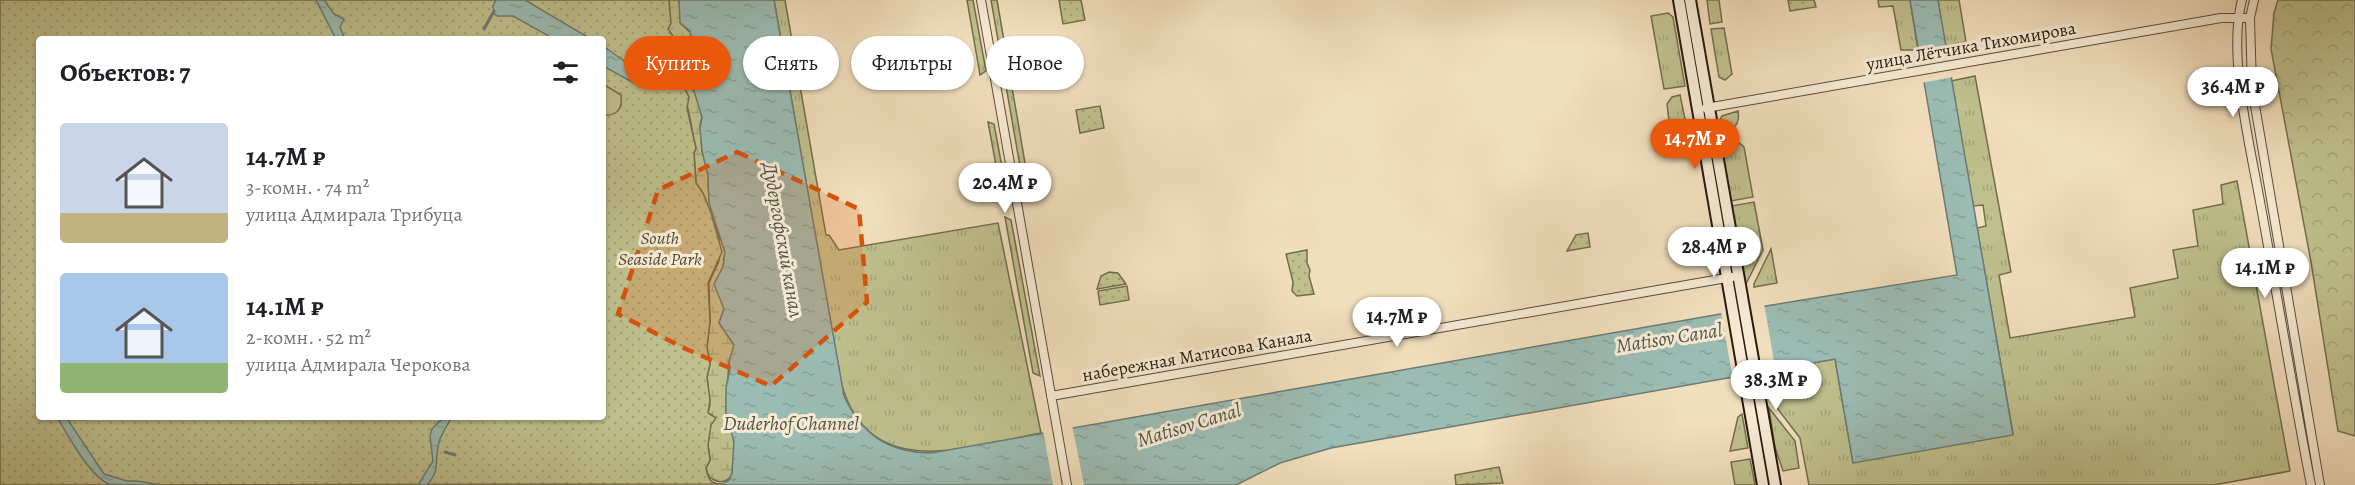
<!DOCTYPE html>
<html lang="ru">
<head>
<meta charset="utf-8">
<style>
	body { margin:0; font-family:Alegreya,serif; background:#f2f2f2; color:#202124; height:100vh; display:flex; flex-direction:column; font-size:22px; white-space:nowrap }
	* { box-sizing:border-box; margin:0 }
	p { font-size:20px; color:#757577 }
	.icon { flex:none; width:33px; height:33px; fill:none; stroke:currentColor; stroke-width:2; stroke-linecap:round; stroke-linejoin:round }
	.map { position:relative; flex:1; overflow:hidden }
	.details { position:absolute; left:36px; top:36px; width:570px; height:384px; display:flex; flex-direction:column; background:#fff; border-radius:6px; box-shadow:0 2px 4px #0004 }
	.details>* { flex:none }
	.top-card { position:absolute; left:624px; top:36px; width:570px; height:54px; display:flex; gap:12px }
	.price { position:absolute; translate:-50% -51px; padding:0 14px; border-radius:21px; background:#fff; color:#222; font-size:20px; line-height:39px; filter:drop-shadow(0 2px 3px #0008) }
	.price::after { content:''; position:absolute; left:50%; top:36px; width:18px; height:14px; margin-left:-9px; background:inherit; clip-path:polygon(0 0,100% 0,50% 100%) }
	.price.current { background:#ea580c; color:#fff }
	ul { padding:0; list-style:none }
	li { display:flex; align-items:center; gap:18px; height:150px; padding:0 24px }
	li span { display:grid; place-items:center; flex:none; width:168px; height:120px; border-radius:6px; color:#555 }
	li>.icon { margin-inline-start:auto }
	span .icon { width:72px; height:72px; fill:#fffc; stroke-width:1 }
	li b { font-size:26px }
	h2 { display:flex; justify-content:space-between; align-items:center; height:72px; padding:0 24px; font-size:26px }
	.chip { padding:0 21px; border-radius:27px; background:#fff; box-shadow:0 2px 4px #0004; font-size:21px; line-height:54px }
	.chip.current { background:#ea580c; color:#fff }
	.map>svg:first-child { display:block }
	.grass { fill:url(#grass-tufts); stroke:#736d4f; stroke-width:1.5 }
	.forest { fill:url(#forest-crowns); stroke:#736d4f; stroke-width:1.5 }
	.wetland { fill:url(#wetland-marsh); stroke:#736d4f; stroke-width:1.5 }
	.park { fill:url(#park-dots); stroke:#736d4f; stroke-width:1.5; fill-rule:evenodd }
	.pitch { fill:#bfc08d; stroke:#736d4f; stroke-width:1.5 }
	.water { fill:url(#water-ripples); stroke:#6d7b72; stroke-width:1.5 }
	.pier { fill:#f1debc }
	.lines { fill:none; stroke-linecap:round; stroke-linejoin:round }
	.stream { stroke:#6d7b72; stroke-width:3 }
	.street-casing { stroke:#5a4b3c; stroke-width:10 }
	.secondary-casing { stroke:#271a11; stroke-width:14 }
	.street { stroke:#f6ead3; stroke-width:8 }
	.secondary { stroke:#f6ead3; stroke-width:10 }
	.marked { fill:#d5530c; fill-opacity:0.2; stroke:#d5530c; stroke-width:4.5; stroke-dasharray:12 8; stroke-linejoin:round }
	.labels { text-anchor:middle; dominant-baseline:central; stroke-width:6; stroke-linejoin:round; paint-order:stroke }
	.street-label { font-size:18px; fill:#271a11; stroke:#f6ead3 }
	.park-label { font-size:18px; font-style:italic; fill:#554c36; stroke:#f6ead3 }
	.water-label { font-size:20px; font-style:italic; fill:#50534a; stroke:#f6ead3 }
</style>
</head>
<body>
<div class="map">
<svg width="2355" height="485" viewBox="0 0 2355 485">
	<defs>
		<pattern id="grass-tufts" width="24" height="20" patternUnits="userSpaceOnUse" patternTransform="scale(1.5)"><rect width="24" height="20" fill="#bfc08d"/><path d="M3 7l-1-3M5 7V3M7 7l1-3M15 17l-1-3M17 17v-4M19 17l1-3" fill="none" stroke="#a4a479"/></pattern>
		<pattern id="forest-crowns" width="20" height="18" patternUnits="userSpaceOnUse" patternTransform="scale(1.5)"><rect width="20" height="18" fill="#bfc08d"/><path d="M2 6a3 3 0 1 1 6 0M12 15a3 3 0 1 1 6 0" fill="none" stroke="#a4a479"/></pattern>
		<pattern id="wetland-marsh" width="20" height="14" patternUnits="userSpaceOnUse" patternTransform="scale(1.5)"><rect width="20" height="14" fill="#bfc08d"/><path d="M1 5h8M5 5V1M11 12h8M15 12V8" fill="none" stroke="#a4a479"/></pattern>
		<pattern id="park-dots" width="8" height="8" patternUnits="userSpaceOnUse" patternTransform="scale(1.5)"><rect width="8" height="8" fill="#bfc08d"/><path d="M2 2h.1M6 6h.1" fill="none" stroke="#a4a479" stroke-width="1.8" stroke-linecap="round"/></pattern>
		<pattern id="water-ripples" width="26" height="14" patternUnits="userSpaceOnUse" patternTransform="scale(1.5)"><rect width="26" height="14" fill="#9bbcb3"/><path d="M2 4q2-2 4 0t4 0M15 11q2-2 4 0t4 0" fill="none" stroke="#86a199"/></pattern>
	</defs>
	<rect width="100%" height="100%" fill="#f1debc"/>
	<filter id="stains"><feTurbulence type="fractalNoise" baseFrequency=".00333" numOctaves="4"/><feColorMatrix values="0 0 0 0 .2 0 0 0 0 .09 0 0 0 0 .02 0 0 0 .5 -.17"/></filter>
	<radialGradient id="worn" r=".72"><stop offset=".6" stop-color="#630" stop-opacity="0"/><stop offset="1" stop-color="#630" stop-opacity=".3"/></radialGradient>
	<path class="grass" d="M774 0H785L826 235H829L839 250 998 223 1041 433C966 447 868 484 841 382Z
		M967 0H973L986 71 980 75Z
		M991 0H997L1030 192 1024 189Z
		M1707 0H1719L1722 22 1710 24Z
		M1878 0H1910L1918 50H1901L1893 6 1879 7Z
		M1938 0H1959L1966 42 1945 46Z
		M1668 13 1673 17 1685 86 1664 89 1651 16Z
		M1724 28 1732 74 1725 80 1719 77 1711 29Z
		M1975 76 2011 272 1999 275 2010 338 2135 317 2130 288 2178 278 2173 250 2198 246 2193 210 2223 204 2221 185 2237 181 2290 471 2214 485H1809L1800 438 1771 400 1770 395 1799 390 1797 375 1780 378 1778 369 1835 359 1853 462 2013 434 1977 228 1986 226 1983 205 1973 206 1951 81Z
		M1680 95 1689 138C1668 142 1669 118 1667 104L1672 97Z
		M1738 111C1741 126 1731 132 1718 134L1717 125 1722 116Z
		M988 122 994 124 1009 204 1004 209Z
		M1729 140 1738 142 1744 147 1753 197 1731 201 1720 141Z
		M1754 202 1763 250 1746 284 1731 206Z
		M1005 217 1011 220 1040 376 1033 373Z
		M1771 249 1777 283 1754 287V284Z
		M1769 408 1795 441 1799 468 1783 471 1775 447Z
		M1742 414 1748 448 1730 451 1738 417Z
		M1750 459 1755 485H1735L1731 462Z"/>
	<path class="forest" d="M2278 0H2355V436L2338 431 2311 262 2271 49 2274 13Z"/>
	<path class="wetland" d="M669 0H679L681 24 691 33 682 64 676 72 678 80 695 91 702 117 700 125 702 151 708 175 709 203 725 252 723 267 715 282 724 309 719 323 734 345C734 352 729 356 729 363 728 380 725 397 726 414 726 421 730 426 732 432 735 441 734 464 732 474 728 485 709 485 706 468L710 460 708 445 712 415 708 413 710 405 707 377 710 364 707 347 710 321 709 283 719 261V238L703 193 696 183 694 153 696 148C690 129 690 89 671 80V74L679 63 678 49 668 29Z"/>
	<path class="park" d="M0 0H669L671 23 668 29 677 42 679 63 671 73V80L678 83 679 88 685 89 689 97 687 108 696 148 694 153 696 183 703 193 711 213 722 252 708 283 710 321 707 347 710 364 707 377 710 400 708 413 716 418 711 425 708 445 710 460 706 468C708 478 710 484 722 484L0 485ZM39 39H603V417H39Z
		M1081 0 1085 20 1063 24 1059 0Z
		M1788 0H1814L1816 7 1790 11Z
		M1100 106 1104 128 1080 133 1076 110Z
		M1588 233 1590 247 1567 251 1576 235Z
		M1307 250V263L1310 270 1309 276 1314 294 1297 296 1292 291 1293 282 1286 254Z
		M1109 272 1118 273 1126 284 1097 289 1101 276Z
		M1127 286 1129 300 1100 305 1098 291Z
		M1499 467 1503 483 1456 485 1455 475Z"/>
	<path class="pitch" d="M603 84 621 95C623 109 617 116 603 115Z"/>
	<path class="water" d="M316 0H324L334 14 344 19 340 27 345 39H336Z
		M496 0H525L591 39H554L513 16H497L494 13 493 6Z
		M679 0H774L844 396C862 435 888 452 931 453L1766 306 1957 275 1910 0H1938L2013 435 1853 463 1835 359 1331 448 1280 463 1236 485H721L729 480 732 473 734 441 726 416V388L730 370 729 362 734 345 719 323 724 309 714 284 723 267 725 252 709 203 708 175 702 151 700 128 702 117 694 91 675 76 682 64 691 36 690 31 680 23Z
		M603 46 641 73 642 78 640 82 634 83 603 66Z
		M57 417H66L104 474 127 481H137L162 485C146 485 124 485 109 484 90 477 67 434 57 417Z
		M444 417H452C448 424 441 434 439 442 434 461 441 470 427 485H418L433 461 430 436 432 429Z"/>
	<path class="pier" d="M1950 56 1953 77 1921 83 1917 61Z
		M1764 303 1776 373 1733 380 1721 312Z
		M1072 425 1084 485H1053L1043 430Z"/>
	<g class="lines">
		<path class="stream" d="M484 29 494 11
			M639 77 655 80
			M668 78 678 75
			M445 452 455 455"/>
		<g class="street-casing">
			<path id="street" d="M981 0 1067 485
				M2242 0C2227 56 2251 149 2261 207 2278 300 2293 392 2311 485
				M2254 0 2250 18 2252 88 2320 485
				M1706 108 2221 18H2250
				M1051 396 1732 277"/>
		</g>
		<g class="secondary-casing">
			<path id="secondary" d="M1679 0 1763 485
				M1690 0 1775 485"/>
		</g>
		<use href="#street" class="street"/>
		<use href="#secondary" class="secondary"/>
	</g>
	<path class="marked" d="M737 152 859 209 867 302 771 386 686 349 618 314 658 190Z"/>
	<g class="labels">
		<g class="street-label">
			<text transform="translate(1971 46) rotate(-10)">улица Лётчика Тихомирова</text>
			<text transform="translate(1197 355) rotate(-10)">набережная Матисова Канала</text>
		</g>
		<g class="park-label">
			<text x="660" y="238">South<tspan x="660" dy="21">Seaside Park</tspan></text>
		</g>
		<g class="water-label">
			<text transform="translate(783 240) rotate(80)">Дудергофский канал</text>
			<text transform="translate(1669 338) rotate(-9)">Matisov Canal</text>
			<text x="791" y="423">Duderhof Channel</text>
			<text transform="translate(1189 425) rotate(-17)">Matisov Canal</text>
		</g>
	</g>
	<rect width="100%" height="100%" filter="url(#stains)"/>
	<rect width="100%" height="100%" fill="url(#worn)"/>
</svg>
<b class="price" style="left:2233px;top:118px">36.4M ₽</b>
<b class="price current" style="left:1695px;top:170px">14.7M ₽</b>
<b class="price" style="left:1005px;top:214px">20.4M ₽</b>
<b class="price" style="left:1714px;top:278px">28.4M ₽</b>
<b class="price" style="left:2265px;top:299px">14.1M ₽</b>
<b class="price" style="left:1397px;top:348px">14.7M ₽</b>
<b class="price" style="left:1776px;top:411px">38.3M ₽</b>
<div class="top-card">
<a class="chip current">Купить</a>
<a class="chip">Снять</a>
<a class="chip">Фильтры</a>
<a class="chip">Новое</a>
</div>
<section class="details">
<h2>Объектов: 7<svg class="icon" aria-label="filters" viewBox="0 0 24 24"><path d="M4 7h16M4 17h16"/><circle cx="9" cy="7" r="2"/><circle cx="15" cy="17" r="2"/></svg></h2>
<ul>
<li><span style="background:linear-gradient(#c9d6e8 75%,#c2b280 0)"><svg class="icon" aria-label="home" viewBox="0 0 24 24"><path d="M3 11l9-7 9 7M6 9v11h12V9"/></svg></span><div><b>14.7M ₽</b><p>3-комн. · 74 m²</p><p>улица Адмирала Трибуца</p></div></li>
<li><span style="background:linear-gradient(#a9c7e8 75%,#8fb573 0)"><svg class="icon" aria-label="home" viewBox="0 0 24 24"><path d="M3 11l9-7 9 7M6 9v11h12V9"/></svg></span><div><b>14.1M ₽</b><p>2-комн. · 52 m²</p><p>улица Адмирала Черокова</p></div></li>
</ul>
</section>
</div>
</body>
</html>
